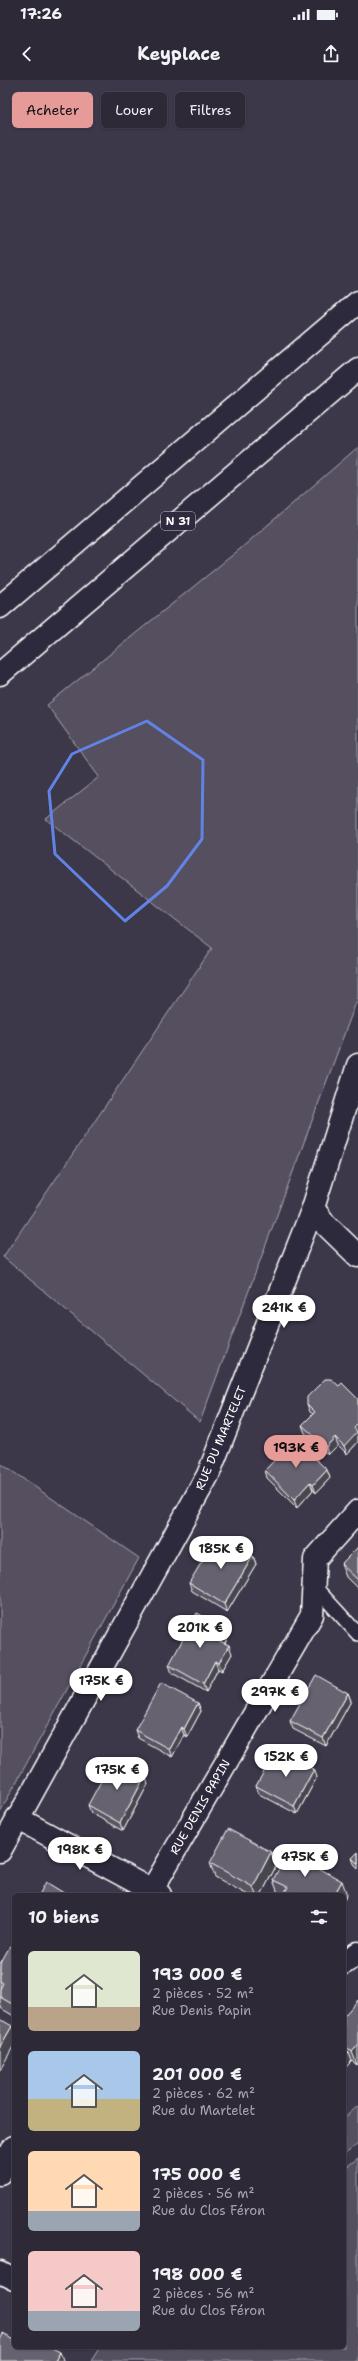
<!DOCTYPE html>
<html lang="fr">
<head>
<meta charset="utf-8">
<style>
	body { margin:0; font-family:"Shantell Sans",sans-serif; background:#393542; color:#f1f3f6; height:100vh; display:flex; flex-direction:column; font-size:15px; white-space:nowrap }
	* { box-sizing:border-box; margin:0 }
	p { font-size:13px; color:#a7a6ad }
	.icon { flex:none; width:22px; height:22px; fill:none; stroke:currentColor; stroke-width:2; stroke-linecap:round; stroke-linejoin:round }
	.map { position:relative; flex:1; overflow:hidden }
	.sheet { position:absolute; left:12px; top:1813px; width:334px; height:456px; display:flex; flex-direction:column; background:#2d2937; border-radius:6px; box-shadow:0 1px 3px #0004,0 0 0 1px #484552 }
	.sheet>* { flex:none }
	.guide { position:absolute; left:12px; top:12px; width:334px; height:36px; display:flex; gap:8px }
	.price { position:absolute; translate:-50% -34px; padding:0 9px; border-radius:14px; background:#fff; color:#222; font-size:13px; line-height:26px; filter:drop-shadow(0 1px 2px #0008) }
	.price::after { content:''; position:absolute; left:50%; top:24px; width:12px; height:9px; margin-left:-6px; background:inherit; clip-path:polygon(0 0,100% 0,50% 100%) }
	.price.active { background:#e69b98; color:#111 }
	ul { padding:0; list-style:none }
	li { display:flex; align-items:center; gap:12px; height:100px; padding:0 16px }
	li span { display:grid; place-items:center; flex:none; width:112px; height:80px; border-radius:6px; color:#555 }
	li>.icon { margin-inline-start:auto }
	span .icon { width:48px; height:48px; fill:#fffc; stroke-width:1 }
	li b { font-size:17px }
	h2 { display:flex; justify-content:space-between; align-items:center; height:48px; padding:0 16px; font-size:17px }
	.pill { padding:0 14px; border-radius:6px; background:#2d2937; box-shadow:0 1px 3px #0004,0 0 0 1px #484552; font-size:14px; line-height:36px }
	.pill.active { background:#e69b98; color:#111 }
	.status { display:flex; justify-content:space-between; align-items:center; height:28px; padding:0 20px; background:#2d2937; direction:ltr }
	.status svg { height:11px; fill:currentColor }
	header { display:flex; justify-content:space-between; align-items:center; height:52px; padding:0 16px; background:#2d2937; font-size:18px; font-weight:700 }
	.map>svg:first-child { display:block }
	.green { fill:#555060; stroke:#aaa8b0 }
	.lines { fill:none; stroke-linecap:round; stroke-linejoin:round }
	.lane-casing { stroke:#fff; stroke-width:16 }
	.street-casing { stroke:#fff; stroke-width:25 }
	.highway-casing { stroke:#fff; stroke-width:25 }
	.lane { stroke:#2f2a3d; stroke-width:13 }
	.street { stroke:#2f2a3d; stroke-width:22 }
	.highway { stroke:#2f2a3d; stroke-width:22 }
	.wall { fill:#585460; stroke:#fff }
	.shaded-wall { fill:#47454e; stroke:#fff }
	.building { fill:#666270; stroke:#fff }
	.marked { fill:none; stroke:#6183e4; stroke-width:3; stroke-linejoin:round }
	.labels { text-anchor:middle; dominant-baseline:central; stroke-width:3.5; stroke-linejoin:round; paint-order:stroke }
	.shield { fill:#2f2a3d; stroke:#c1bfc5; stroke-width:1 }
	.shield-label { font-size:11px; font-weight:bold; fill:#fff }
	.street-label { font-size:12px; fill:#fff; stroke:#2f2a3d }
</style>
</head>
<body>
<div class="status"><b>17:26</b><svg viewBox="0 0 49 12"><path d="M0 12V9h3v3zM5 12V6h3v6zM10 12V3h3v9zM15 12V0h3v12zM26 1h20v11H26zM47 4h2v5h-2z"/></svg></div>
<header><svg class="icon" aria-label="back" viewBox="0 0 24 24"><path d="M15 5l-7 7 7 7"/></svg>Keyplace<svg class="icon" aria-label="share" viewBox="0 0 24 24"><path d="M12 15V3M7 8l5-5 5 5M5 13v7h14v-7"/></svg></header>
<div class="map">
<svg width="358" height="2281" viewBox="0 0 358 2281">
	<rect width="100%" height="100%" fill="#3c3749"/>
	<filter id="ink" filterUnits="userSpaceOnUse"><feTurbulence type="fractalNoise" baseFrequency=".025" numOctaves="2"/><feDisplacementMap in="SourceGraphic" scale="8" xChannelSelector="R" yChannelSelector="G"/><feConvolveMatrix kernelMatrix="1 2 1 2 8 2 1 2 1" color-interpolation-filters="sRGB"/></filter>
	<g filter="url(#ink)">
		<path class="green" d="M358 367V917L200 1342 3 1177 212 868 46 739 99 697 47 625 240 469Z
			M0 1383 139 1478 0 1732Z
			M358 2026V2064L344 2075V2038Z
			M358 2078V2281H91L100 2267H344V2089Z"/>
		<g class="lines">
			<g class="lane-casing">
				<path id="lane" d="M314 1506 358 1554"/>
			</g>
			<g class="street-casing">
				<path id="street" d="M313 1128 325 1144 358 1176
					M17 1738 160 1815
					M0 1771 208 1395 313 1128 358 985
					M149 1815 312 1535 315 1479 358 1431
					M344 1883 358 1873
					M0 2093 14 2067
					M0 2192 14 2199"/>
			</g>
			<g class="highway-casing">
				<path id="highway" d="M0 527 358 222
					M0 594 358 289"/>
			</g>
			<use href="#lane" class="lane"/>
			<use href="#street" class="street"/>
			<use href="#highway" class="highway"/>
		</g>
		<path class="wall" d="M339 1306 358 1319V1362L347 1374 338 1365 328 1375 305 1353 302 1345 313 1334 310 1332 307 1324Z
			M265 1390H327L330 1398 316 1413 313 1410 297 1428 267 1398Z
			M358 1467V1509L346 1497 341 1484Z
			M253 1476 256 1484 227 1532 192 1511 189 1503Z
			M225 1548 228 1556 225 1564 232 1574 222 1591 218 1589 206 1612 172 1593 169 1585Z
			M348 1613 351 1621 326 1666 293 1649 290 1641Z
			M198 1623 201 1631 187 1657 184 1655 172 1677 138 1658 135 1650Z
			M269 1690 317 1697 297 1734 259 1714 256 1706Z
			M148 1704 123 1751 91 1733 88 1725Z
			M271 1772 276 1786 261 1815H248L215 1797 210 1783Z
			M358 1772V1789L355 1786 352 1778Z
			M273 1800 347 1815 344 1820V1815H282L278 1813Z
			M14 1868V1936L2 1929 0 1924V1884Z
			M344 1936 357 1985 352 1981 344 1989Z"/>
		<path class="shaded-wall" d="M358 1344V1362L347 1374 344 1366 354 1348Z
			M335 1357 338 1365 328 1375 326 1367Z
			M327 1390 330 1398 316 1413 313 1405Z
			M310 1402 313 1410 297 1428 294 1420Z
			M253 1476 256 1484 227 1532 224 1524Z
			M225 1548 228 1556 222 1569 219 1561Z
			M229 1565 232 1574 222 1591 219 1583Z
			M215 1581 218 1589 206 1612 203 1604Z
			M348 1613 351 1621 326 1666 323 1658Z
			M198 1623 201 1631 187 1657 184 1649Z
			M181 1647 184 1655 172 1677 169 1669Z
			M314 1689 317 1697 297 1734 294 1726Z
			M145 1696 148 1704 123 1751 120 1743Z
			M271 1772 276 1786 261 1815H256L253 1807Z
			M342 1801 347 1815 344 1820V1815H334Z
			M12 1946 14 1951V1965L0 1990V1967Z
			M358 1965V1984L357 1985 352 1972Z
			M349 1973 352 1981 344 1989V1978Z
			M60 2272 63 2280V2281H55Z"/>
		<path class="building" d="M325 1299H331L339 1306 342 1303 358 1319V1344L354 1348 357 1352 344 1366 335 1357 326 1367 302 1345 315 1332 307 1324V1317Z
			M295 1359 327 1390 313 1405 310 1402 294 1420 265 1390Z
			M218 1455 253 1476 224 1524 189 1503Z
			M358 1467V1500L341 1484Z
			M197 1533 225 1548 219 1561 229 1565 219 1583 215 1581 203 1604 169 1585Z
			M316 1595 348 1613 323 1658 290 1641Z
			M161 1603 198 1623 184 1649 181 1647 169 1669 135 1650Z
			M279 1671 314 1689 294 1726 256 1706 266 1688 269 1690Z
			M113 1679 145 1696 120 1743 88 1725Z
			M228 1749 271 1772 253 1807 210 1783Z
			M288 1771 342 1801 334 1815H283L288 1807 273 1800Z
			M358 1772V1784L352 1778Z
			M46 1802 67 1815H39Z
			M10 1866 14 1868V1925L0 1917V1909L3 1903 0 1901V1884Z
			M358 1920V1965L352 1972 344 1964V1936Z
			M0 1939 12 1946 0 1967Z
			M344 1968 349 1973 344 1978Z
			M3 2254 14 2260V2267H50L60 2272 55 2281H0V2260Z"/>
	</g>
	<path class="marked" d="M147 641 203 680 202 759 167 806 125 841 55 774 49 711 72 674Z"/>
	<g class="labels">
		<rect class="shield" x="161" y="432" width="34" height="18" rx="3"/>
		<g class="shield-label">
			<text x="178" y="441">N 31</text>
		</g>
		<g class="street-label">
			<text transform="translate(221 1358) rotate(-67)">RUE DU MARTELET</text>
			<text transform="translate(200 1727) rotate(-60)">RUE DENIS PAPIN</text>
		</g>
	</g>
</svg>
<b class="price" style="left:284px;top:1249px">241K €</b>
<b class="price active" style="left:296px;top:1389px">193K €</b>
<b class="price" style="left:221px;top:1490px">185K €</b>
<b class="price" style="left:200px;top:1569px">201K €</b>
<b class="price" style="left:101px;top:1622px">175K €</b>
<b class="price" style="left:275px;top:1633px">297K €</b>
<b class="price" style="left:286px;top:1698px">152K €</b>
<b class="price" style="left:117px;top:1711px">175K €</b>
<b class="price" style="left:80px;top:1791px">198K €</b>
<b class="price" style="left:305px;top:1798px">475K €</b>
<div class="guide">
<a class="pill active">Acheter</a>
<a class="pill">Louer</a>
<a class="pill">Filtres</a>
</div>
<section class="sheet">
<h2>10 biens<svg class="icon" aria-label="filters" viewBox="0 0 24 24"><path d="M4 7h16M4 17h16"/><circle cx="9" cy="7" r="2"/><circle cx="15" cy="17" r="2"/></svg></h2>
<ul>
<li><span style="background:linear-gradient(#dfe7d0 70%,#b9a48a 0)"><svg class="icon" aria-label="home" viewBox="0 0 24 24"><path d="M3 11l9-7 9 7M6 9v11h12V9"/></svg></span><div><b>193 000 €</b><p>2 pièces · 52 m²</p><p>Rue Denis Papin</p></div></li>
<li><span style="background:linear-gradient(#a9c7e8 60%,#c2b280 0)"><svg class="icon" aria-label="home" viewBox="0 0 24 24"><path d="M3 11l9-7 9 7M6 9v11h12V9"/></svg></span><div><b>201 000 €</b><p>2 pièces · 62 m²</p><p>Rue du Martelet</p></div></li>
<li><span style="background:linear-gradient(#ffd9b3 75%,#9aa5b1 0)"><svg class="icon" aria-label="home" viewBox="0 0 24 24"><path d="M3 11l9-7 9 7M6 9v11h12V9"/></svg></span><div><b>175 000 €</b><p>2 pièces · 56 m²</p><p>Rue du Clos Féron</p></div></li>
<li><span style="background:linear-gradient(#f6c9c9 75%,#9aa5b1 0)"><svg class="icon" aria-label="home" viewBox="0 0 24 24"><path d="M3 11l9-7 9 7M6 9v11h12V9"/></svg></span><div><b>198 000 €</b><p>2 pièces · 56 m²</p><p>Rue du Clos Féron</p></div></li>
</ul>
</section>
</div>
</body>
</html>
